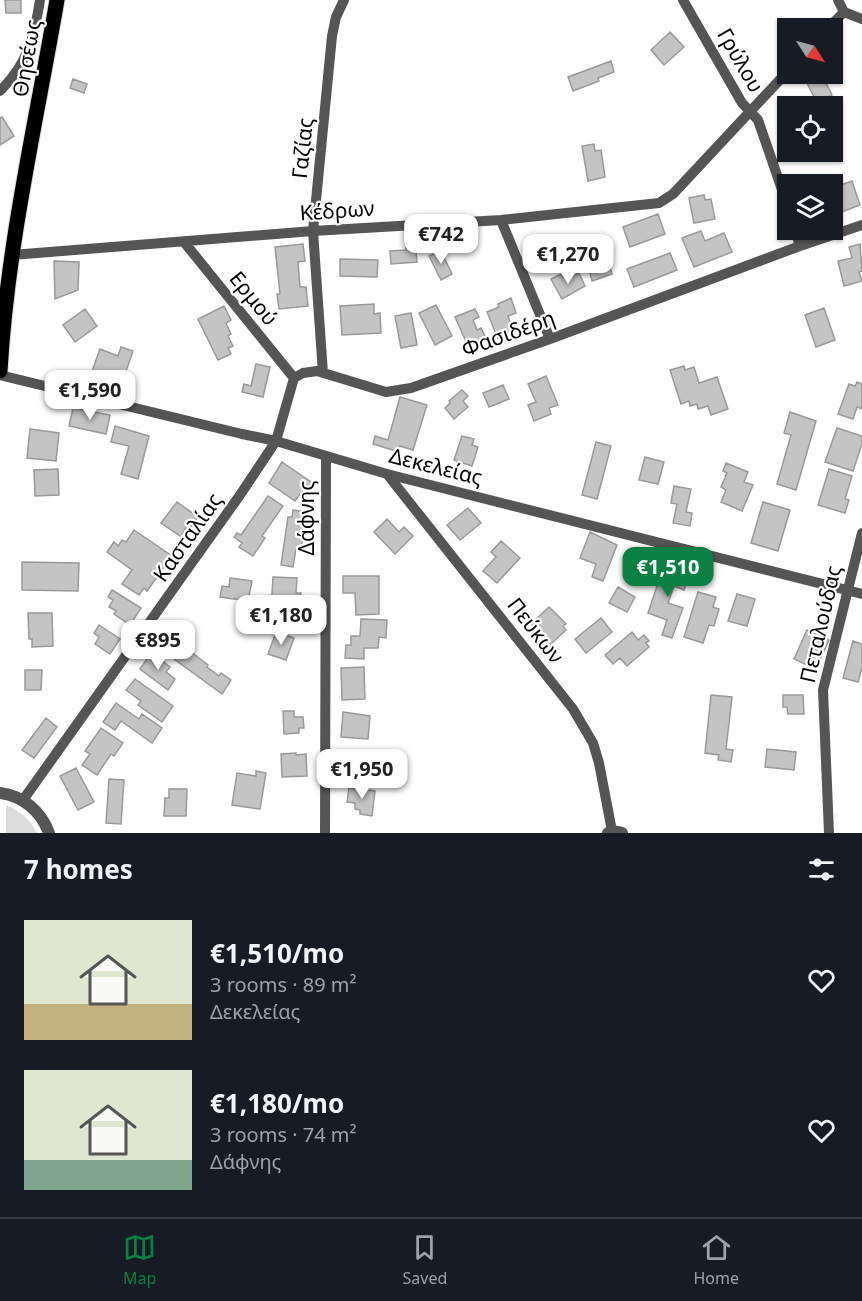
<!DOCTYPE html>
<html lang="en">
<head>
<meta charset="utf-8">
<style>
	body { margin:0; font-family:"Noto Sans",sans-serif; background:#20242c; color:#f1f3f6; height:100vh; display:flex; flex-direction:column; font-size:22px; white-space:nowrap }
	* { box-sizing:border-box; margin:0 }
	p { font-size:20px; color:#9ea1a6 }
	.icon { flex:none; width:33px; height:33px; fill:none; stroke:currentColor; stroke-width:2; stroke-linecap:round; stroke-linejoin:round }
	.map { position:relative; height:833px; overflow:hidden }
	.panel { display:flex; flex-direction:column; background:#171b24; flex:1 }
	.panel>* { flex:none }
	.needle { width:39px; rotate:126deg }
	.tools { position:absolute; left:777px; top:18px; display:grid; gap:12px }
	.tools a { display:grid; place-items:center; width:66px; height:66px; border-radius:0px; background:#171b24; box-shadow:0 2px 4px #0004; font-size:30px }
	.price { position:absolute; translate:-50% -51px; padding:0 14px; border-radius:12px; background:#fff; color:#222; font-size:20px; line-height:39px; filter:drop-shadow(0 2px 3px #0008) }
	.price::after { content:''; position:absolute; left:50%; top:36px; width:18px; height:14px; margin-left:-9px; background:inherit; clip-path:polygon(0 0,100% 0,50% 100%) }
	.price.current { background:#0b8043; color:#fff }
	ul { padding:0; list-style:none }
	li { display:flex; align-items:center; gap:18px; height:150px; padding:0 24px }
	li span { display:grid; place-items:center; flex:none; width:168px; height:120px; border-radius:0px; color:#555 }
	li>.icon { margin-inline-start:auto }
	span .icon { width:72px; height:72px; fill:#fffc; stroke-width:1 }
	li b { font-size:26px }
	h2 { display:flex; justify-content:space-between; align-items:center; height:72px; padding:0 24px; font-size:26px }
	.tabs { display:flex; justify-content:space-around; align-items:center; height:84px; border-top:2px solid #363941; background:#171b24; font-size:16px; color:#9ea1a6 }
	.tabs a { display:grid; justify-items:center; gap:3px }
	.tabs .current { color:#0b8043 }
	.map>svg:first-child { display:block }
	.green { fill:#dcdcdc }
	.building { fill:#c4c4c4; stroke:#999; stroke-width:1.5 }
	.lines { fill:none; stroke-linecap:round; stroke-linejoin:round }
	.primary-casing { stroke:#dbdbdb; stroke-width:17 }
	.minor { stroke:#555; stroke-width:10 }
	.tertiary { stroke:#555; stroke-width:12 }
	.primary { stroke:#000; stroke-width:15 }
	.labels { text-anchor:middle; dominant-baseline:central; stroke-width:4.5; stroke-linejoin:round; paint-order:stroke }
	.street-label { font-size:21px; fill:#000; stroke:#fff }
</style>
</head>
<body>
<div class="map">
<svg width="862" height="833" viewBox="0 0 862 833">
	<rect width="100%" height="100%" fill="#fff"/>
	<path class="green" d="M6 805C21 812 29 818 37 833H6Z"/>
	<path class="building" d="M5 0H21V13H6Z
		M670 32 684 47 664 65 651 50Z
		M611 61 614 72 598 78 599 81 573 91 568 77Z
		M822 75 832 95 817 103 807 83Z
		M73 79 87 84 84 93 70 88Z
		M2 117 14 136 0 145V118Z
		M594 144 595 151 601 150 605 177 588 181 582 146Z
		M852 181 860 205 836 214 832 205V188Z
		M704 195 705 200 711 199 715 219 694 223 689 198Z
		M658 214 665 234 630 247 623 227Z
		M701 231 705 241 724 233 732 252 694 267 682 238Z
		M415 241 417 262 391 264 390 251 406 250V242Z
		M303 244 305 261 298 262 300 287H306L308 306 279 309 277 294H280L275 247Z
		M860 244 862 271 859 272 862 281 844 286 838 261 852 258 849 247Z
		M441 251 452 274 441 280 429 256Z
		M670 253 677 270 634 287 627 269Z
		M607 256 612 274 592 281 587 262Z
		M340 259 378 260 377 277 340 276Z
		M54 261 79 262 78 290 55 299Z
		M579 273 585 286 562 299 551 279 561 274 563 278 570 274 572 277Z
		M511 298 516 313 508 316 514 332 498 339 487 312 499 307 498 304Z
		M374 304V314L380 313 381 333 342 335 340 306Z
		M436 305 452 336 435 345 419 313Z
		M224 306 231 320 226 323 231 334 228 336 233 346 228 348 231 354 218 360 198 319Z
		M824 308 835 340 816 347 805 315Z
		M85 309 97 326 75 342 63 325Z
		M475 309 479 317 473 320 477 330 481 328 486 338 468 346 455 317Z
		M411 313 417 345 401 348 395 316Z
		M121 347 133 351 123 380 106 374 104 379 91 374 100 349 118 356Z
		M256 364 270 367 263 397 242 392 244 384 251 386Z
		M684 366 685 370 694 367 699 383 717 377 728 409 711 415 708 406 698 409 697 404 690 406 689 401 681 404 670 370Z
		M546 376 558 405 549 408 551 414 534 421 528 405 536 402 528 384Z
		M857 382 862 384V409L857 407 853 419 838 414 849 384 855 386Z
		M503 385 509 399 489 407 483 393Z
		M462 390 468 396 463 401 468 407 454 419 445 408 450 403 449 401Z
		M400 397 427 405 413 450 400 446 399 452 373 444 375 436 388 440Z
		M73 408 110 415 106 434 69 426Z
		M790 412 816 421 796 490 777 484 791 435 784 433Z
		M115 426 149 436 138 479 121 474 129 446 111 442Z
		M837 428 862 436V444L853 471 825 462Z
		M30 429 59 433 56 461 27 458Z
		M462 436 474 439 472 445 478 447 472 466 454 460Z
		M596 442 611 446 597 499 582 495Z
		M645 457 664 462 658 484 639 480Z
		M282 462 314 484 305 497 300 494 295 501 269 483Z
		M726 463 748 472 744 482 753 485 742 511 721 502 726 490 721 487 727 473 723 471Z
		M58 469 59 495 35 496 34 470Z
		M829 469 852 476 845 499 849 500 845 513 818 505Z
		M674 486 691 489 686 512 692 513 690 526 673 523 677 504 671 503Z
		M268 496 283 506 262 536 265 538 253 556 239 547 242 543 234 537 237 533 241 535Z
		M177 502 198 517 189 530 186 528 183 533 185 535 183 538 161 523Z
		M763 502 790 510 778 551 751 543Z
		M468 508 481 523 460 540 447 525Z
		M293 510 306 512 301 550 296 549 293 567 281 565 288 517H292Z
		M387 519 399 532 404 527 413 536 395 554 374 532Z
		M134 530 172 556 147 591 144 588 139 595 122 584 132 570 107 552 114 542 118 546 122 540 126 542Z
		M590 532 617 545 603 581 592 577 596 564 580 558Z
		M501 541 520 558 497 583 483 571 496 557 491 552Z
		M641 554 654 558 645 584 632 579Z
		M22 562 79 563 78 591 22 590Z
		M664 565 690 573 684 590 674 586 668 603 683 608 672 638 662 635 667 620 648 613Z
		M343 576H379V614L356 615 355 593H343Z
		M273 577 297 578 296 593H301L300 611 271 610Z
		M230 578 252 581 248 601 220 597 222 586 229 587Z
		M618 587 635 597 627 612 609 603Z
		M112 590 141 608 130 625 114 614 116 611 109 607 113 600 108 597Z
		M698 592 716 597 713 607 719 609 714 626 709 625 703 643 684 637Z
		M737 594 755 599 747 626 728 621Z
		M549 607 566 624 563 626 566 630 550 645 531 624Z
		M28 613H52L53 646 32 647V639H29Z
		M601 618 612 632 586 653 575 639Z
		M361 619 387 620 386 638 379 637 378 648H364V659L345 658 346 645H351V636H360Z
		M99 625 120 639 110 654 95 644 99 637 94 633Z
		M807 630 829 640 816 669 794 659Z
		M276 632 294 638 286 660 268 654Z
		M632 632 638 640 644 635 649 641 646 643 649 647 627 666 620 658 613 664 605 655Z
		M853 641 862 644V668L858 682 843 678Z
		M179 643 208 665 207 667 219 676 221 673 231 680 222 694 170 656Z
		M151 653 170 667 166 672 175 679 168 690 140 669Z
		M364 667 365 699 342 700 341 668Z
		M25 670H42L41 690H25Z
		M135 679 173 706 162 722 138 705 141 701 126 690Z
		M711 695 732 697 726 749 733 750 731 762 718 760 719 755 705 753Z
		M783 695H803L804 714H788L787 707H783Z
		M116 703 139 719 142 714 162 728 152 743 121 721 115 730 103 722Z
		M283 711H294V717H303L304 728H299V733L284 734Z
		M343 712 370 716 368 739 341 737Z
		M46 718 57 727 34 758 22 750Z
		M101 728 123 743 114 756 111 754 97 775 82 765 90 754 85 751Z
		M767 749 796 752 794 770 765 767Z
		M296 753V755L306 754 307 776 282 777 281 754Z
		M76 768 94 802 78 810 60 776Z
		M256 771 266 773 260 809 232 805 237 773 256 776Z
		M109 779 124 780 121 824 106 823Z
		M349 788 375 791 372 816 360 814V810L355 809V803L347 802Z
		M169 789H187L186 816H164L165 798H169Z"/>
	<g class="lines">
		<g class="primary-casing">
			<path id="primary" d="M0 371C7 247 36 123 57 0"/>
		</g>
		<path class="minor" d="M683 0 742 103 758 120 788 207
			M838 0 844 12
			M844 12 862 19
			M828 28 844 12
			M0 91C28 63 34 38 40 0
			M501 220 550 339
			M795 230 800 246
			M184 242 294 378
			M12 255 313 231 501 220 659 203 673 194 788 71
			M323 373 313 231 332 36 336 17 344 0
			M0 375 242 434 276 441 387 474 862 594
			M387 474 573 709 593 743 599 763 612 831
			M23 800 240 495 276 441 294 378 303 373 317 371 386 392 411 388 550 339 800 246 862 225
			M325 833 326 456
			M829 833 823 690 862 533"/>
		<path class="tertiary" d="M0 793C23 796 41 811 49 833
			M608 833 612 831 622 833"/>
		<use href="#primary" class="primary"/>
	</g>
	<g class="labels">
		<g class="street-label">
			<text transform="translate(26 58) rotate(-80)">Θησέως</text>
			<text transform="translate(741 60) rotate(60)">Γρύλου</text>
			<text transform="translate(302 148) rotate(-84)">Γαζίας</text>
			<text transform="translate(337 210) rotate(-4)">Κέδρων</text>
			<text transform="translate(254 298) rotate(51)">Ερμού</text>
			<text transform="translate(508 333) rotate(-20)">Φασιδέρη</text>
			<text transform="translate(436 466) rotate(14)">Δεκελείας</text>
			<text transform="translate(306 518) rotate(-90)">Δάφνης</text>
			<text transform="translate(187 537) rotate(-55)">Κασταλίας</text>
			<text transform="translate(820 624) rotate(-77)">Πεταλούδας</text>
			<text transform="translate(536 630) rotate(52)">Πεύκων</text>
		</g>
	</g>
</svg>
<div class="tools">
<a><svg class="needle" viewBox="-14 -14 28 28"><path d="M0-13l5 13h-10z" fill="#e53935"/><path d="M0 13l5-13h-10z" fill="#9ea1a6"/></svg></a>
<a><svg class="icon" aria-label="locate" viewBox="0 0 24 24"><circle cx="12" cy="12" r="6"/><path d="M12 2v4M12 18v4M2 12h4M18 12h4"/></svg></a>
<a><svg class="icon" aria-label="layers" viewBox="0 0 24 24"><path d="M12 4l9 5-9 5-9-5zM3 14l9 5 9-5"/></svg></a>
</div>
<b class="price" style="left:441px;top:265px">€742</b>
<b class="price" style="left:568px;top:285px">€1,270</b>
<b class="price" style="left:90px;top:421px">€1,590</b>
<b class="price current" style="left:668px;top:598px">€1,510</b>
<b class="price" style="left:281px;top:646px">€1,180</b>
<b class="price" style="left:158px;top:671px">€895</b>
<b class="price" style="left:362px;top:800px">€1,950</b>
</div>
<section class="panel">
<h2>7 homes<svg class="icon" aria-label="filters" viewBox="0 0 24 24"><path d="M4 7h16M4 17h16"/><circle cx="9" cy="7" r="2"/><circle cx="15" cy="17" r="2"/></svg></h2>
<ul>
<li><span style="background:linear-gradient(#dfe7d0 70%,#c2b280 0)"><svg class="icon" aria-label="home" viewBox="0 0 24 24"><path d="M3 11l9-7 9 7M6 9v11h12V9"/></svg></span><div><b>€1,510/mo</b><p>3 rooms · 89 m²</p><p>Δεκελείας</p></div><svg class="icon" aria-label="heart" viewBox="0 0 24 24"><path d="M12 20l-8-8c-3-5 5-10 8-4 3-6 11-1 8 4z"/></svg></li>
<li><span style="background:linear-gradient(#dfe7d0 75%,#7fa58c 0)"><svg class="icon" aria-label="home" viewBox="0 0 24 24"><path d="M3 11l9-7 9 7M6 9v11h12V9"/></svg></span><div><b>€1,180/mo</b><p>3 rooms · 74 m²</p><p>Δάφνης</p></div><svg class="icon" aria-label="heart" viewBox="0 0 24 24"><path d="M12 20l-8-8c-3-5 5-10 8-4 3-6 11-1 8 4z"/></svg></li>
</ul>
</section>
<nav class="tabs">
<a class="current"><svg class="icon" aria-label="map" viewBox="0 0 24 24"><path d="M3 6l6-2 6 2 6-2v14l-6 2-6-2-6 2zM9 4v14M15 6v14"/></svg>Map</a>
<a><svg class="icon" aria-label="saved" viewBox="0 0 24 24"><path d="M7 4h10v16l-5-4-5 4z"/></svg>Saved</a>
<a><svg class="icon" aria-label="home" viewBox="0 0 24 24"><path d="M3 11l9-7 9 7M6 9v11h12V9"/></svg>Home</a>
</nav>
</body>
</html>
